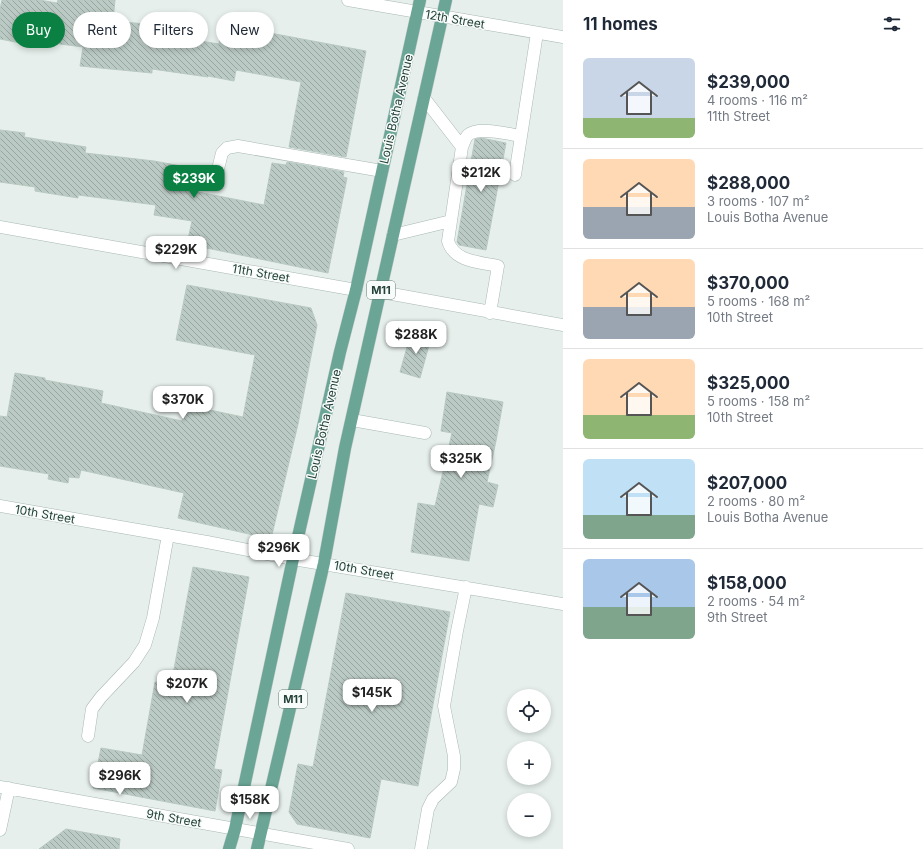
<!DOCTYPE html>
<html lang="en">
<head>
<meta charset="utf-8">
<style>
	body { margin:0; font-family:Inter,sans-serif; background:#f6f6f7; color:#1f2937; height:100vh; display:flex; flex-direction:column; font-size:15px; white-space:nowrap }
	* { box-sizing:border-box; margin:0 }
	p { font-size:13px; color:#747a83 }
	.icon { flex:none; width:22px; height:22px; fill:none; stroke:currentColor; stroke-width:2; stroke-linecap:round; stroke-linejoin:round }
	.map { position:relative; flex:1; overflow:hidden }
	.drawer { display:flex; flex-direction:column; background:#fff; width:360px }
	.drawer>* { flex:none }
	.guide { position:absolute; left:12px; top:12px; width:380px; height:36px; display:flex; gap:8px }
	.tools { position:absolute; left:507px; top:689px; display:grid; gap:8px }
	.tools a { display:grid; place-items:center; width:44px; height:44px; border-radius:50%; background:#fff; box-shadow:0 2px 6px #0003; font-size:20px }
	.price { position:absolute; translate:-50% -34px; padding:0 9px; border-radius:8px; background:#fff; color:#222; font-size:13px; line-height:26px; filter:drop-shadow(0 1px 2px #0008) }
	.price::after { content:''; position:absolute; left:50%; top:24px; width:12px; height:9px; margin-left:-6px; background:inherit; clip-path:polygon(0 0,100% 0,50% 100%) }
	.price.current { background:#0b8043; color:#fff }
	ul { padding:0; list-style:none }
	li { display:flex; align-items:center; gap:12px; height:100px; padding:0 20px }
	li+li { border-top:1px solid #e0e1e3 }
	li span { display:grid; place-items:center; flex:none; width:112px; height:80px; border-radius:6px; color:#555 }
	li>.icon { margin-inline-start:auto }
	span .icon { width:48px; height:48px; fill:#fffc; stroke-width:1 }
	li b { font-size:17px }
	h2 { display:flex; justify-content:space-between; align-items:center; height:48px; padding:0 20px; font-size:17px }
	.tag { padding:0 14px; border-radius:18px; background:#fff; box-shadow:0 2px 6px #0003; font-size:14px; line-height:36px }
	.tag.current { background:#0b8043; color:#fff }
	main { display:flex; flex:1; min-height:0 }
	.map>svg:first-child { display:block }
	.building { fill:url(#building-back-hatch); stroke:#b8c9c2 }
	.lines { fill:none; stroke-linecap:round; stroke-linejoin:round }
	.minor-casing { stroke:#a8b8b2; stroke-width:13 }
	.major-casing { stroke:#c2cac8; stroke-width:13 }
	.minor { stroke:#fff; stroke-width:12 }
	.major { stroke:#6aa596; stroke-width:12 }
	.labels { text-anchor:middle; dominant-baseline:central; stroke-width:3; stroke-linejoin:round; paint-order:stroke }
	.shield { fill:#f7fbf9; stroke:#637a73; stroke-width:1 }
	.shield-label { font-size:11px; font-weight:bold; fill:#24423a }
	.street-label { font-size:12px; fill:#24423a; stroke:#f7fbf9 }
</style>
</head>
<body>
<main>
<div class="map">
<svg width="563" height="849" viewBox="0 0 563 849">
	<defs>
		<pattern id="building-back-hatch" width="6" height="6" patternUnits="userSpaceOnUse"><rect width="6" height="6" fill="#bbcac4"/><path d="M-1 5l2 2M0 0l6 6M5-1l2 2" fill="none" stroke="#98a6a0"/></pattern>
	</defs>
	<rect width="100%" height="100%" fill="#e6efeb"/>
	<path class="building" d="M2 0H39L57 3 58 0H115L113 21 156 25V34L219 44 222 24 366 51 346 157 289 147 301 82 236 70 234 81 208 76V77L152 69V73L80 66 83 47 37 41 36 46 0 39V9Z
		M0 130 25 133 24 137 86 147 85 153 154 161 197 169 193 191 264 205 272 163 286 165 287 162 344 172 343 177 347 178 328 273 187 244 192 221 154 215 156 205 78 195V198L35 191V187L0 182Z
		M481 138 506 143 486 250 459 245 457 242 475 139Z
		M187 285 311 308 317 325 298 424 271 539 178 518 184 493 81 470 79 478 69 477 68 483 48 479 49 474 0 466V416L7 417 15 373 45 378V380L103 391 101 403 182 421 186 405 243 417 255 355 176 340Z
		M411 333 431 338 420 378 400 372Z
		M447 392 503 402 496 441 487 482 498 485 493 507 479 504 469 561 411 552 418 503 435 506 452 433 441 431Z
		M193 567 249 577 214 769 222 770 215 811 93 788 101 748 142 755 155 682 171 685Z
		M346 593 450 612 418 786 381 779 370 838 297 824 289 812 298 764 313 767Z
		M66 829 120 839 119 849H39Z"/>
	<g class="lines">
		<g class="minor-casing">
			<path id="minor" d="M348 0 563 37
				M424 98 462 147
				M515 175 537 33
				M215 181 222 153 227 148 238 146 382 171
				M0 227 356 290
				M393 235 451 221
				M381 292 563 325
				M490 313 498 266C480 262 454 262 448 241L462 147C464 143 465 138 468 135 478 126 508 134 521 136
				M352 420 425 433
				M0 506 207 542 293 559 563 604
				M88 736 92 709 101 697 134 662 145 645 153 618 168 535
				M0 787 348 849
				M0 830 9 788
				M421 849 428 809 433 799 451 782 454 769V756L444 706 457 631 466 587"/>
		</g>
		<g class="major-casing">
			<path id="major" d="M229 849 235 829 293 559 340 352 356 290 420 0
				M257 849 324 563 345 448 446 0"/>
		</g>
		<use href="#minor" class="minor"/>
		<use href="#major" class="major"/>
	</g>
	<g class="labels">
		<g class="shield">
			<rect x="367" y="281" width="28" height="18" rx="3"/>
			<rect x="279" y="690" width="28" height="18" rx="3"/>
		</g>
		<g class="shield-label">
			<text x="381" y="290">M11</text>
			<text x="293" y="699">M11</text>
		</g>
		<g class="street-label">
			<text transform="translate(455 19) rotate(10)">12th Street</text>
			<text transform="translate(396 109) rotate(-77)">Louis Botha Avenue</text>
			<text transform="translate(261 273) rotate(10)">11th Street</text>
			<text transform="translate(324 424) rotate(-77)">Louis Botha Avenue</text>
			<text transform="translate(45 514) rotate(10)">10th Street</text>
			<text transform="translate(364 570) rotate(10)">10th Street</text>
			<text transform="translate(174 818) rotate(10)">9th Street</text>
		</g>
	</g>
</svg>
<div class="tools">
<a><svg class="icon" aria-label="locate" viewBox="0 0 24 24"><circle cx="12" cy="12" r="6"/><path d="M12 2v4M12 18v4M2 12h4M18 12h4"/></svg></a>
<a>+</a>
<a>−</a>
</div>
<b class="price" style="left:481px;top:193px">$212K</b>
<b class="price current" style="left:194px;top:199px">$239K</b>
<b class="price" style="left:176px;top:270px">$229K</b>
<b class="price" style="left:416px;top:355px">$288K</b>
<b class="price" style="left:183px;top:420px">$370K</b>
<b class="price" style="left:461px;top:479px">$325K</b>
<b class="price" style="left:279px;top:568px">$296K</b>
<b class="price" style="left:187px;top:704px">$207K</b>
<b class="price" style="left:372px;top:713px">$145K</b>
<b class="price" style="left:120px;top:796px">$296K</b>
<b class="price" style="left:250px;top:820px">$158K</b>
<div class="guide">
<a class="tag current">Buy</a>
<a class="tag">Rent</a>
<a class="tag">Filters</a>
<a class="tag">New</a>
</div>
</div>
<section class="drawer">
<h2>11 homes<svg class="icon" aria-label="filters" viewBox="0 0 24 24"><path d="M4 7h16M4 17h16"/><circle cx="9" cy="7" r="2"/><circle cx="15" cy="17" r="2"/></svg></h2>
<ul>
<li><span style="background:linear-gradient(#c9d6e8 75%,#8fb573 0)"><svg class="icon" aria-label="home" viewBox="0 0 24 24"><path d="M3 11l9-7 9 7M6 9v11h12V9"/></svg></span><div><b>$239,000</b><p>4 rooms · 116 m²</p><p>11th Street</p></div></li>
<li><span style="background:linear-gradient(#ffd9b3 60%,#9aa5b1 0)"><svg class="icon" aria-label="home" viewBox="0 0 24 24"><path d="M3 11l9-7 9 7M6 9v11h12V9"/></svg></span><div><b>$288,000</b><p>3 rooms · 107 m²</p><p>Louis Botha Avenue</p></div></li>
<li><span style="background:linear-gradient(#ffd9b3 60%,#9aa5b1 0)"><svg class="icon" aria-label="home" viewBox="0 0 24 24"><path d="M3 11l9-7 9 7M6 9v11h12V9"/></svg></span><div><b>$370,000</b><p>5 rooms · 168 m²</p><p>10th Street</p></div></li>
<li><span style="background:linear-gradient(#ffd9b3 70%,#8fb573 0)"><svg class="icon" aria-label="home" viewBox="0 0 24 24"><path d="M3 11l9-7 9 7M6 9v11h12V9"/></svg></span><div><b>$325,000</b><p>5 rooms · 158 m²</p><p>10th Street</p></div></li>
<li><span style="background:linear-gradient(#bfe0f5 70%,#7fa58c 0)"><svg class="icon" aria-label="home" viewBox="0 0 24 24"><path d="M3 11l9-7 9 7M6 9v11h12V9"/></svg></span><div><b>$207,000</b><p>2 rooms · 80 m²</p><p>Louis Botha Avenue</p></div></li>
<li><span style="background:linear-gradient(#a9c7e8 60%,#7fa58c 0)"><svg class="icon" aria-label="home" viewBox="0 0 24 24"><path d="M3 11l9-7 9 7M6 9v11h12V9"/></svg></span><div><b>$158,000</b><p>2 rooms · 54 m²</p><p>9th Street</p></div></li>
</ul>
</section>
</main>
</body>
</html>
